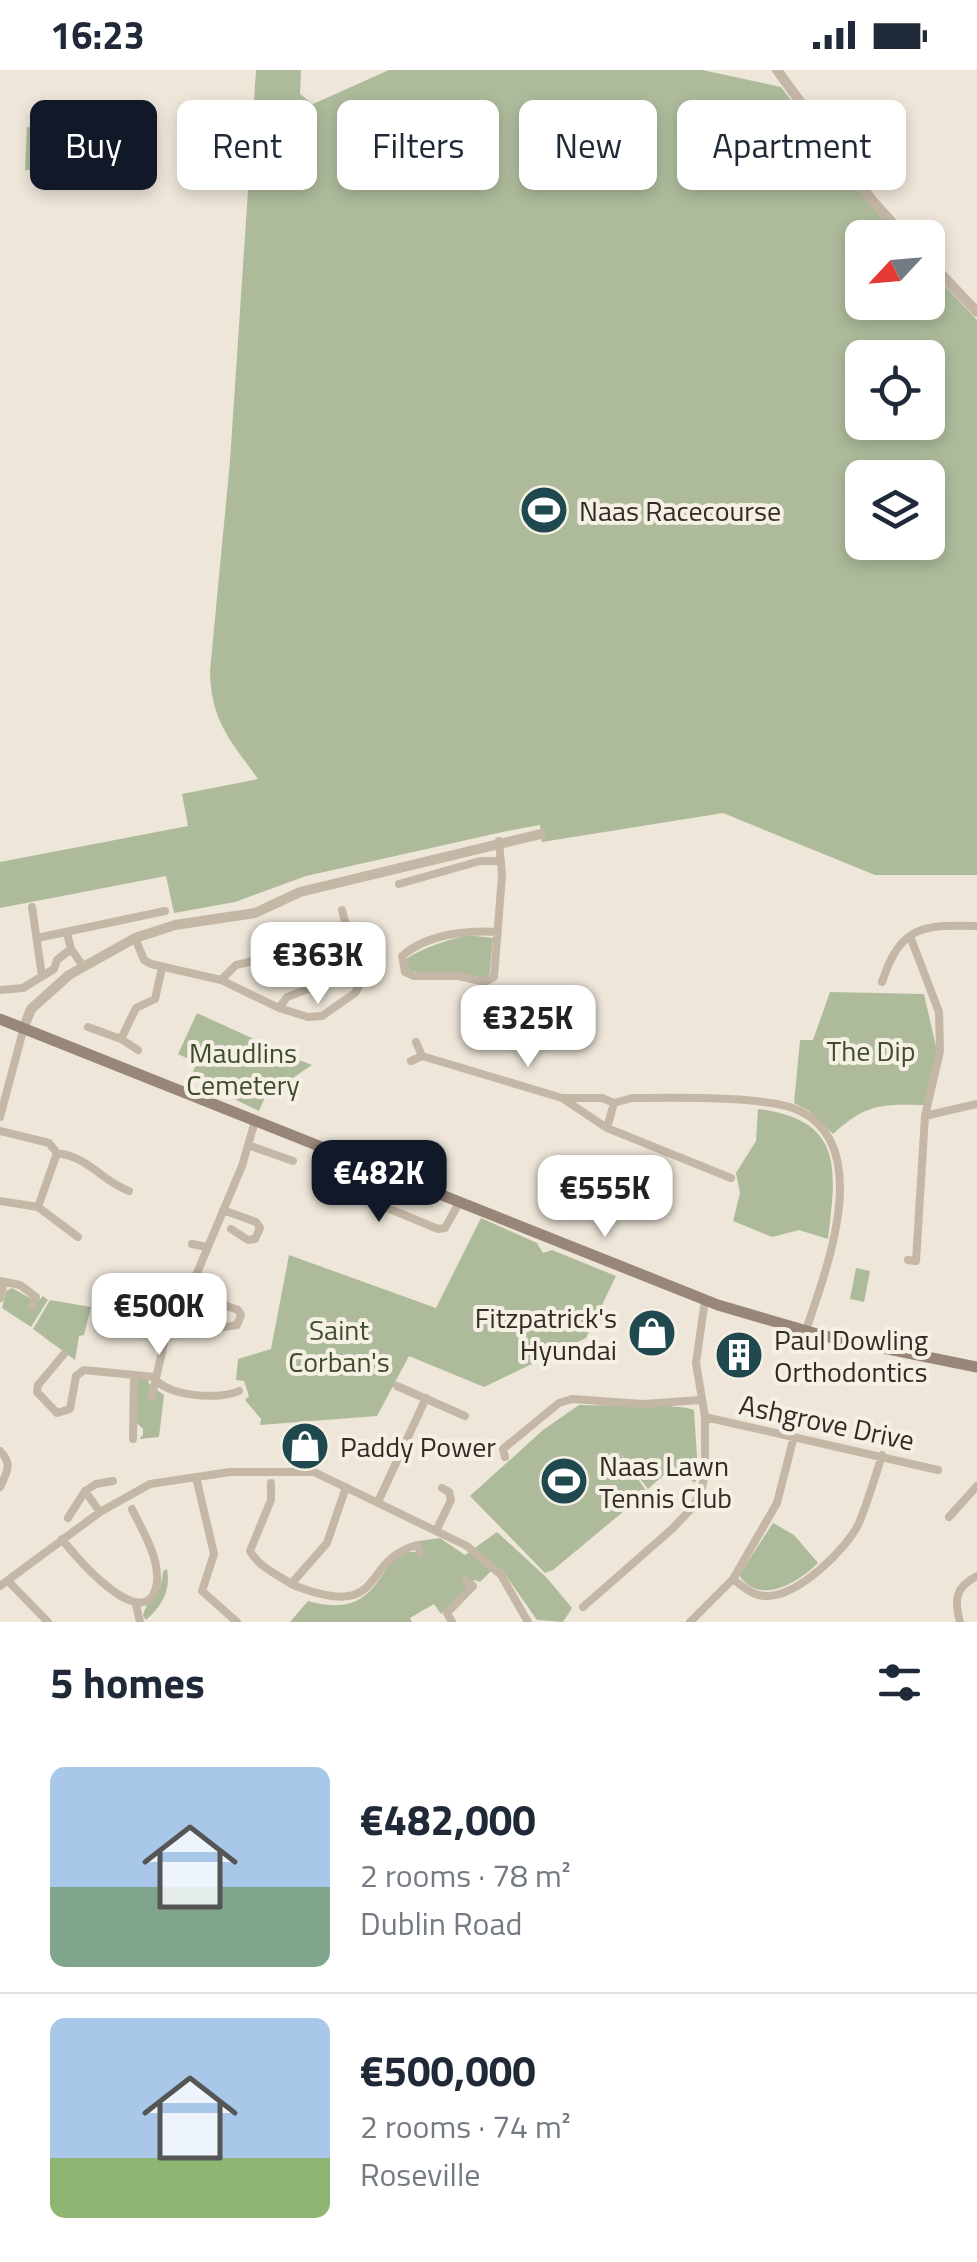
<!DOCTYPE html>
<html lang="en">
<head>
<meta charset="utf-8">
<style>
	body { margin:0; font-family:"Titillium Web",sans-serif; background:#f2f2f3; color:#1f2937; height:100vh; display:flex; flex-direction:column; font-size:38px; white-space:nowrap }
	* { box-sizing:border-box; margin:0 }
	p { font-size:32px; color:#747a83 }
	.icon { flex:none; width:55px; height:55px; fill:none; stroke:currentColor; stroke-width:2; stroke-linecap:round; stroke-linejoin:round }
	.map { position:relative; height:1552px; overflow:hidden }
	.panel { display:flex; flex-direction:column; background:#fff; flex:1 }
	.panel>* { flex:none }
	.guide { position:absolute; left:30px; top:30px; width:918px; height:90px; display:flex; gap:20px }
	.needle { width:65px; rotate:244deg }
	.buttons { position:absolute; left:845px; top:150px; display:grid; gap:20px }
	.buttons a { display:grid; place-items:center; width:100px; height:100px; border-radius:15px; background:#fff; box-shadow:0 5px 15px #0003; font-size:50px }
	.price { position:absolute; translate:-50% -85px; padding:0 22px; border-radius:20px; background:#fff; color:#222; font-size:32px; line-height:65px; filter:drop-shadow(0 2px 5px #0008) }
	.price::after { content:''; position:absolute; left:50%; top:60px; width:30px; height:22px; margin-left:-15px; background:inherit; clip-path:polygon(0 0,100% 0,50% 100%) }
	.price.current { background:#111827; color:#fff }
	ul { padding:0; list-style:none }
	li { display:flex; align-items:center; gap:30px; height:250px; padding:0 50px }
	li+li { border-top:2px solid #e0e1e3 }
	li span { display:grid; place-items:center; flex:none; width:280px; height:200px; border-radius:15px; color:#555 }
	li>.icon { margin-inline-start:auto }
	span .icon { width:120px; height:120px; fill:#fffc; stroke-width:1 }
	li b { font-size:42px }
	h2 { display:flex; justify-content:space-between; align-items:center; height:120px; padding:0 50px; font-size:42px }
	.chip { padding:0 35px; border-radius:15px; background:#fff; box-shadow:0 5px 15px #0003; font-size:35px; line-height:90px }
	.chip.current { background:#111827; color:#fff }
	.status { display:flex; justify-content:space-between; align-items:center; height:70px; padding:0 50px; background:#fff; direction:ltr }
	.status svg { height:28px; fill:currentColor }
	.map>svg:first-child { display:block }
	.green { fill:#aebb9b; fill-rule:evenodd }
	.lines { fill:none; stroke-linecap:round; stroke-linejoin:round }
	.minor { stroke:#c5b7a6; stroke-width:8 }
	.tertiary { stroke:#c5b7a6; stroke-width:10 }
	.secondary { stroke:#988678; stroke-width:11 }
	.labels { text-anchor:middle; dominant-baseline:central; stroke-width:8; stroke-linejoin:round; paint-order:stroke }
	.poi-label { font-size:28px; fill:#322b26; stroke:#f6f0e4; text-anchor:start }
	.park-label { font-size:28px; fill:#3f4d2d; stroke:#f6f0e4 }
	.street-label { font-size:28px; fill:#322b26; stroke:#f6f0e4 }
</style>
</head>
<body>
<div class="status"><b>16:23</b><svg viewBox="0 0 49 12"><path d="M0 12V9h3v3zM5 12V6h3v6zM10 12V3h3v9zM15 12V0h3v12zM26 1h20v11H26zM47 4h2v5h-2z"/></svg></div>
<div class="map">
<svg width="977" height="1552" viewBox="0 0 977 1552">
	<rect width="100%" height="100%" fill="#eee6d9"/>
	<path class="green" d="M256 0H301L300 24 313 34 389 0H702L781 17 878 144 900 167 862 168V232H928V198L977 250V805H875L723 743 542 772 540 755 507 761 306 806 235 832 174 843 166 806 0 838V792L188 756 182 724 258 709C230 670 211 651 210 601L230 391ZM862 288H928V352H862ZM862 408H928V472H862Z
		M63 56 59 82 65 83 64 102 25 100 27 57Z
		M467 865 493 868 489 910 409 901 406 889C424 877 446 871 467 865Z
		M830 922 924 924 937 981 924 1035C880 1034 866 1034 833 1064L809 1041 794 1033 800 970H813Z
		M197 943 302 991 312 995 265 1027 259 1041 190 1008 197 993 178 984Z
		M758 1039C845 1050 836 1100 828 1169L799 1160 772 1167 733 1151 740 1123 736 1103 756 1071Z
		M481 1148 537 1173 543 1183 552 1180 616 1206 586 1268 484 1317 409 1286 377 1346 260 1355 261 1349 245 1330 249 1326 244 1311 236 1310 238 1289 271 1279 289 1185 436 1238Z
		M856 1198 870 1201 864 1232 850 1229Z
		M12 1218 37 1232 43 1226 48 1230 31 1257 2 1238 6 1221Z
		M50 1230 91 1237 84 1265 79 1266 75 1290 33 1259Z
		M137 1307 147 1309 150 1315 164 1325 159 1367 139 1369 143 1365V1359L136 1352Z
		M579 1335C602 1336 680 1333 694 1340L698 1403 695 1413 674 1396 648 1419 618 1380 647 1422 553 1500 545 1503 470 1426 543 1360Z
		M773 1453 794 1465 818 1493C799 1512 759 1537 739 1505Z
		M497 1462 547 1508 572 1538 563 1552 537 1550 502 1500 490 1502 480 1512 474 1510 441 1544 434 1534 410 1548 412 1552H290L308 1531C383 1552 375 1488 409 1482 414 1481 419 1483 424 1483L419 1471 440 1468 465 1485Z
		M167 1499C171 1520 162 1536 146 1550L143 1546C147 1527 162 1528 163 1501Z"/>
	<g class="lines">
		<path class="minor" d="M399 814 480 791H500
			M32 837 42 906
			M498 862C466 860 427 864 402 886L405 902 414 906H459L485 912 494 907 502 805 499 771
			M67 863 71 879 83 896
			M37 868 165 841
			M135 868 144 890 151 894 221 910 279 938 308 947 322 946 355 923 361 912 342 840
			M290 879 347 859
			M221 910 236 895 258 890
			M882 912C901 855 922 855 977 856
			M0 920 23 918 54 899 57 890 71 879
			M279 938 287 927 332 910
			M88 957 121 969 138 980
			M121 969 136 938 155 929 162 898
			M422 986 562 1028 607 1058
			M411 991 422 986 416 972
			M562 1028H602L614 1033
			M925 1046 977 1034
			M0 1047 24 957
			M0 1061 49 1073 57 1083C91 1088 100 1110 129 1121
			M248 1075 293 1091
			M327 1079 326 1107 332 1115 438 1159 445 1158 459 1133
			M57 1083 38 1137 78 1167
			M731 1108 607 1058 614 1033 632 1028C670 1028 768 1025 800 1041 875 1078 825 1203 806 1260
			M0 1131 38 1137
			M223 1140 256 1152 260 1158 255 1169 248 1170 231 1159
			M192 1174 207 1177
			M908 1190 916 1191 925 1046 940 981 939 942 910 866
			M0 1211 20 1215 36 1227 32 1236
			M189 1222 238 1240 241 1245 237 1255 225 1257 194 1243 193 1238
			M0 1228 4 1212
			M153 1237 108 1232 105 1223 108 1216 120 1212 180 1238
			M64 1284 38 1315 37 1322 57 1343 70 1339 76 1306 84 1300 154 1307C166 1327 220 1330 239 1321
			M397 1316 465 1346
			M152 1326 166 1264 189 1222 242 1096 255 1051
			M705 1347 938 1400
			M133 1369 134 1305
			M0 1381C13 1394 7 1402 0 1417
			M505 1387 503 1379 559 1333 572 1329 643 1334 700 1330
			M196 1407 214 1484 202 1521 237 1552
			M271 1413V1430L250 1481C259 1497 278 1505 293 1515 389 1552 358 1491 417 1475L421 1484
			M85 1421 96 1414 113 1411
			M378 1432 426 1328
			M949 1447 977 1416
			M68 1448 85 1421 100 1442
			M437 1459 451 1430 449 1422 442 1418
			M62 1469C74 1485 131 1552 152 1527 156 1521 158 1511 157 1504 156 1482 141 1458 132 1439
			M733 1509C743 1517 754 1527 768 1526 799 1525 846 1480 859 1453 868 1431 875 1408 882 1385
			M8 1511 48 1552
			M291 1514 327 1473 346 1417
			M0 1516 100 1442 150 1414 230 1402H314L467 1476 501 1505 528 1552
			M136 1535 140 1552
			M583 1537 672 1459 692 1438 701 1422 705 1404V1347L696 1293 705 1230
			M452 1552 447 1543 473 1516 466 1510
			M690 1552 733 1509 777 1433 794 1366
			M960 1552C954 1530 955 1517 977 1506"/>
		<path class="tertiary" d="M777 0 871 129 906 168
			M928 190 977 242
			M24 957 31 939 69 905 135 868 175 855 255 843 300 822 541 764"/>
		<path class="secondary" d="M0 949 718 1235 824 1266 977 1297"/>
	</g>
	<defs>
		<g id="stadium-disc" transform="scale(2.5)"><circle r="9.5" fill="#20484f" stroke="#f6f0e4"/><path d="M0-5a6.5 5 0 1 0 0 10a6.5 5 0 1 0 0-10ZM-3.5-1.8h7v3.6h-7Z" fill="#fff"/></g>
		<g id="shop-disc" transform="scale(2.5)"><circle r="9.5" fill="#20484f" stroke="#f6f0e4"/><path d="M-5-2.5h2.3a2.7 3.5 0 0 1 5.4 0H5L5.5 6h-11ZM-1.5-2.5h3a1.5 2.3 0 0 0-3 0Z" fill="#fff"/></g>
		<g id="building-disc" transform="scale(2.5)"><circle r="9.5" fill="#20484f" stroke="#f6f0e4"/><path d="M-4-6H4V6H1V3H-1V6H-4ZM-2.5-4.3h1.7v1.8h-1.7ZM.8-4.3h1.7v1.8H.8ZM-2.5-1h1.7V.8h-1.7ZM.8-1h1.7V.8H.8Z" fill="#fff"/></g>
	</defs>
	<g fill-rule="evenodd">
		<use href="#stadium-disc" x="544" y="440"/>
		<use href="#shop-disc" x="652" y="1263"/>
		<use href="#building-disc" x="739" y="1285"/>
		<use href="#shop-disc" x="305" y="1376"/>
		<use href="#stadium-disc" x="564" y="1411"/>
	</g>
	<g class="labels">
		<g class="poi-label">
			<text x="579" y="440">Naas Racecourse</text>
			<text x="617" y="1247" text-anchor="end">Fitzpatrick's<tspan x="617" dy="32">Hyundai</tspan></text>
			<text x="774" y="1269">Paul Dowling<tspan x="774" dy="32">Orthodontics</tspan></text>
			<text x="340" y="1376">Paddy Power</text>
			<text x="599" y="1395">Naas Lawn<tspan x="599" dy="32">Tennis Club</tspan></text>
		</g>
		<g class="park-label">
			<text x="871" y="980">The Dip</text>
			<text x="243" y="982">Maudlins<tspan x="243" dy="32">Cemetery</tspan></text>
			<text x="339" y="1259">Saint<tspan x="339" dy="32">Corban's</tspan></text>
		</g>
		<g class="street-label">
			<text transform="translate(827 1352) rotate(12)">Ashgrove Drive</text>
		</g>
	</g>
</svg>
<div class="buttons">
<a><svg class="needle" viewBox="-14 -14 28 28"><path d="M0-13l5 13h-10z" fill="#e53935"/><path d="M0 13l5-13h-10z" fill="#747a83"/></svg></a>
<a><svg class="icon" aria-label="locate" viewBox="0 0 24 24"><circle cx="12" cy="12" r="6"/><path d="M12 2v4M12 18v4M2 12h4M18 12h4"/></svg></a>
<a><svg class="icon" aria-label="layers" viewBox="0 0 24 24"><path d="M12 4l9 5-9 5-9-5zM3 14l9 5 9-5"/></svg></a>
</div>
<b class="price" style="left:318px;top:937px">€363K</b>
<b class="price" style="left:528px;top:1000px">€325K</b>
<b class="price current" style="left:379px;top:1155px">€482K</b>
<b class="price" style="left:605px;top:1170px">€555K</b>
<b class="price" style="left:159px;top:1288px">€500K</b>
<div class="guide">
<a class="chip current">Buy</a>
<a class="chip">Rent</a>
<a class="chip">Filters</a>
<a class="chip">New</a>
<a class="chip">Apartment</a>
</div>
</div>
<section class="panel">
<h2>5 homes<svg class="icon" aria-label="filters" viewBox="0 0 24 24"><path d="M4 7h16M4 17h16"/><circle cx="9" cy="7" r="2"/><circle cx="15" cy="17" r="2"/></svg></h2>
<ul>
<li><span style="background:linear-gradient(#a9c7e8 60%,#7fa58c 0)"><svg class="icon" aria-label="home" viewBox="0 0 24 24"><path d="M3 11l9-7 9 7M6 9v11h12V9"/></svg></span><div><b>€482,000</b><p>2 rooms · 78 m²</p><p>Dublin Road</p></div></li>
<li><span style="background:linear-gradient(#a9c7e8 70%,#8fb573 0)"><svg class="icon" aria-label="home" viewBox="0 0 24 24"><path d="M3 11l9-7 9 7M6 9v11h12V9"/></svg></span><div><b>€500,000</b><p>2 rooms · 74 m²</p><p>Roseville</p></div></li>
</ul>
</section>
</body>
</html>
